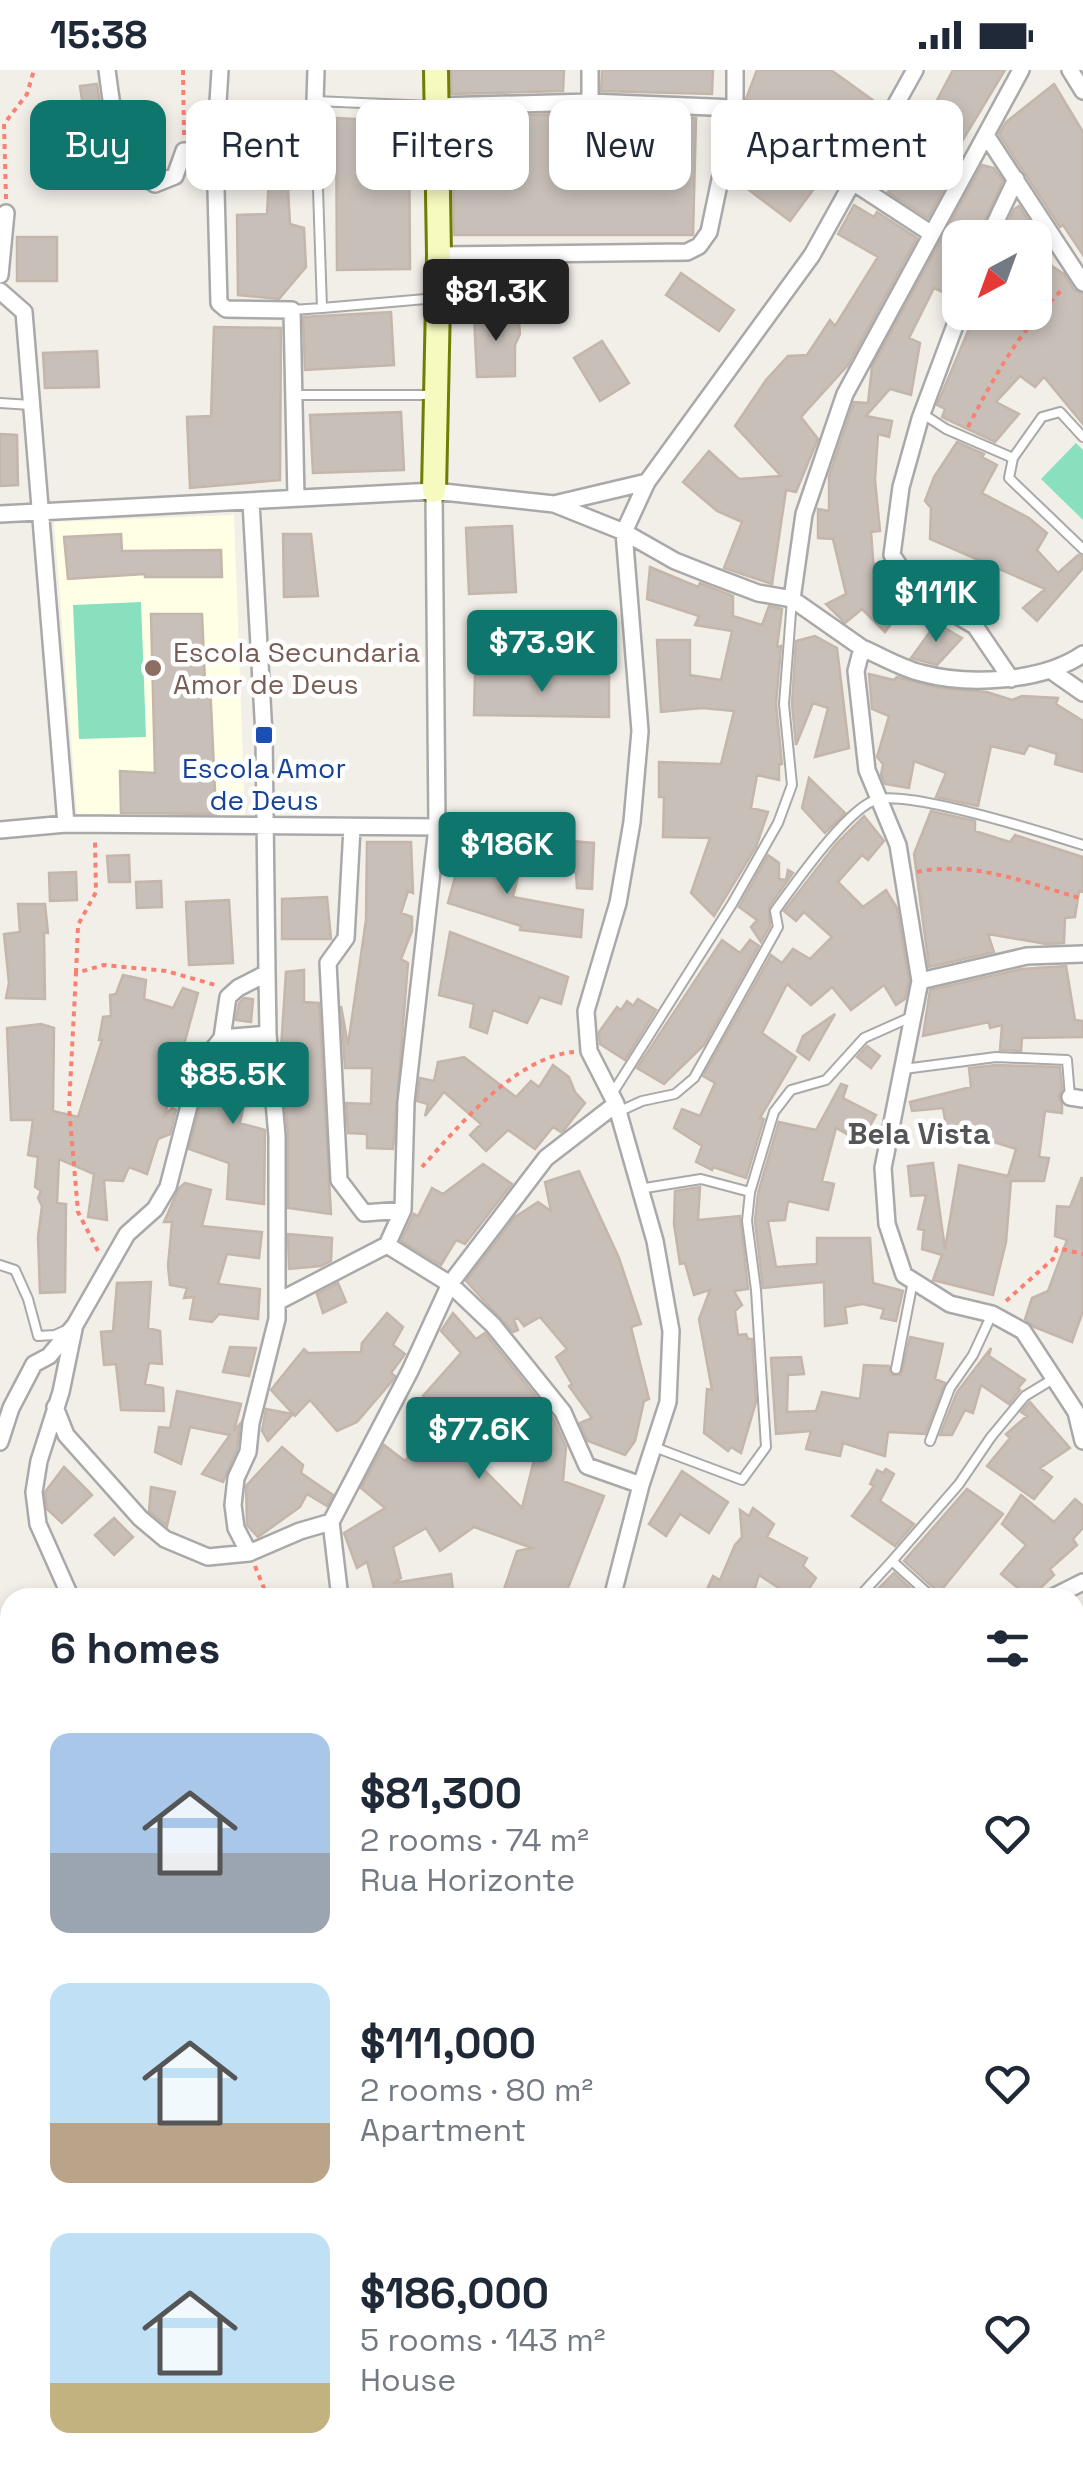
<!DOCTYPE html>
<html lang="en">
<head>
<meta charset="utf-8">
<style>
	body { margin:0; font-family:"Space Grotesk",sans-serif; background:#f6f6f7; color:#1f2937; height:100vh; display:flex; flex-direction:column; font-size:38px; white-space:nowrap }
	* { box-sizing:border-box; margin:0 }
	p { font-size:32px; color:#747a83 }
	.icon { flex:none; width:55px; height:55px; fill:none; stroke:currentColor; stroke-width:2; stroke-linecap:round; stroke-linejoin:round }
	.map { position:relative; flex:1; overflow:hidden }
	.sheet { position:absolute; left:0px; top:1518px; width:1085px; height:892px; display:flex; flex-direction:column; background:#fff; border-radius:30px 30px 0 0; box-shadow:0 5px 15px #0003 }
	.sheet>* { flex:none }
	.banner { position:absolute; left:30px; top:30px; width:1025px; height:90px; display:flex; gap:20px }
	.needle { width:65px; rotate:221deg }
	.tools { position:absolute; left:942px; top:150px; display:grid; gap:20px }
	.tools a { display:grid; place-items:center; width:110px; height:110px; border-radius:20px; background:#fff; box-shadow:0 5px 15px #0003; font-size:50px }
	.price { position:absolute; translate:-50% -85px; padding:0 22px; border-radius:10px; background:#0f766e; color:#fff; font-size:32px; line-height:65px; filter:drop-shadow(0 2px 5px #0008) }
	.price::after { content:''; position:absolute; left:50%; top:60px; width:30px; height:22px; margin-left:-15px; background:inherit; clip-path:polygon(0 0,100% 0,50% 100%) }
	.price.selected { background:#222; color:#fff }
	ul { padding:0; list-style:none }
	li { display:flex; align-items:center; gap:30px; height:250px; padding:0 50px }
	li span { display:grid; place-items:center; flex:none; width:280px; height:200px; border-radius:20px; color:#555 }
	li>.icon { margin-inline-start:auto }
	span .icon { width:120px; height:120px; fill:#fffc; stroke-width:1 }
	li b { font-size:42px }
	h2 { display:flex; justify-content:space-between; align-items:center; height:120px; padding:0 50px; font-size:42px }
	.tag { padding:0 35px; border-radius:20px; background:#fff; box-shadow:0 5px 15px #0003; font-size:35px; line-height:90px }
	.tag.selected { background:#0f766e; color:#fff }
	.status { display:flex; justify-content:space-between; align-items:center; height:70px; padding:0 50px; background:#fff; direction:ltr }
	.status svg { height:28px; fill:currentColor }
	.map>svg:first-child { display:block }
	.education { fill:#ffffe5 }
	.pitch { fill:#88e0be }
	.building { fill:#c7bfb8; stroke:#c4b6ab; stroke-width:2.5; fill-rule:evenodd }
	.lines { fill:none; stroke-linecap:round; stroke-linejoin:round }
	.lane-casing { stroke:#a9a9a9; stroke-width:12 }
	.street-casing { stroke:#a9a9a9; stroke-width:20 }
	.secondary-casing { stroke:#707d05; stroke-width:28 }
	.path { stroke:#fa8072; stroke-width:4; stroke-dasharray:5 5; stroke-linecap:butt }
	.lane { stroke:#fff; stroke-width:8 }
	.street { stroke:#fff; stroke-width:15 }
	.secondary { stroke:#f7fabf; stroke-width:22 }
	.education-dot { fill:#8d6e63; stroke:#fff; stroke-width:4 }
	.transit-dot { fill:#1a4fb4; stroke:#fff; stroke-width:4 }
	.labels { text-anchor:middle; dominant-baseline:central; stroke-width:9; stroke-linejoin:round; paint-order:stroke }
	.education-label { font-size:28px; fill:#785e54; stroke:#fff; text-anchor:start }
	.transit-label { font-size:28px; fill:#164399; stroke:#fff }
	.neighbourhood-label { font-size:30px; font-weight:bold; fill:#555; stroke:#fff }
</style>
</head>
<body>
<div class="status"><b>15:38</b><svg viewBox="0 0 49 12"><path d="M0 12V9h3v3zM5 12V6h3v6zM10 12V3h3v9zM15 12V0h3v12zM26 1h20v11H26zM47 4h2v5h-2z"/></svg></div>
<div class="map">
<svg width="1083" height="2409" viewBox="0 0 1083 2409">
	<rect width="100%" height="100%" fill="#f2efe9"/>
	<path class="education" d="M234 445 245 746 77 744 54 452Z"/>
	<path class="pitch" d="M1076 373 1083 380V450L1041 409Z
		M141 532 146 667 79 669 73 535Z"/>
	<path class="building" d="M451 0H564L563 21 451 24Z
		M602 0H713L712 24 601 21Z
		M757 0H831L877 33 828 106 825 104 790 151 745 117 766 89 769 91 787 58 746 29Z
		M953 0H1005L938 111 957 94 928 148 888 122Z
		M97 14 101 40 84 44 80 16Z
		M1054 14 1083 62V185L1063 155 1060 157 999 64 1006 52Z
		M563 44 562 50H601V44L696 48 693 165H454L452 47Z
		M336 48 409 52 410 199 337 200Z
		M235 50 287 54 286 82 293 90 291 119H288L290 154 304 158 306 197 279 229 238 225 237 145 267 144 270 88 232 85Z
		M982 95 994 98 1003 111 977 168H960V219L956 228 934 218 909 268 920 273 911 325 890 319 866 346 892 351 889 367 878 364 875 410 880 461 871 462 874 501 902 526 897 533 903 538 885 562 862 539 845 553 826 534 846 524 833 469 818 468V439L829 441V406L854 332 868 333 872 297Z
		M854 135 874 147 877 142 917 168 848 295 801 347 818 369 796 422 786 420 772 514 724 498 742 452 717 441 683 412 709 381 739 409 781 406 735 356 766 310 788 286 807 285 830 250 835 256 878 187 838 164Z
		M1019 136 1040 168H1001L1014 139Z
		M17 167H57V211H17Z
		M1035 185 1064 204 1074 220 1083 224V354L1044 307 1035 317 1020 306 996 332 1019 344 995 372 942 347 945 339 937 335 976 242H1035Z
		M681 203 734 240 719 261 666 225Z
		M391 242 394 295 305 300 303 247Z
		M518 242 520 264 515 275V306L477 307 474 246Z
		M214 257 281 258 280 410 190 418 187 347 211 346Z
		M602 271 629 313 600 331 574 288Z
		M97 281 99 317 45 318 43 283Z
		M401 342 404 400 313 403 310 345Z
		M0 364 17 365 18 415 0 416Z
		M957 372 984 384 982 387 997 395 982 423 1029 448 1047 463 1037 480 1058 503 1078 485 1083 486V498L1037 551 1023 538 1045 519 930 469 931 438 925 431 934 407Z
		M512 456 516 522 469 524 466 458Z
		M121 464 122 481 221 480 222 507H145V504L68 509 64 467Z
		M283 464H311L318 526 284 527Z
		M650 497 698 517 700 513 733 526V546L762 555 769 536 782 539 777 577 781 576 776 634 782 694 779 695V710L757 705 751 738 768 742 756 777 714 846 691 823 710 768 663 767 664 727H659V692L721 694 734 641 702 638 661 642 657 570H690V605L721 610 732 561 695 555 699 546 647 529Z
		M944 501 998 531 995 547 942 517Z
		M151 544H202L205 612H210L216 744 121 743 120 701 155 703Z
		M931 550 962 568 937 595 911 588 932 559Z
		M815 566 837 578 849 678 815 687 828 638 813 633 796 675 792 634 796 571Z
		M475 604 609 605V647L474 645Z
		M869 604 894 610 897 607 939 618 987 622 1012 630 1022 626 1058 628 1056 634 1083 651V702L1055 694 1057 684 1029 675 1024 684 991 676 978 736 936 727 946 703 914 691 909 718 885 714 881 705 883 694 877 687 889 646 872 639Z
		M809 708 845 743 825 763 802 738Z
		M931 741 975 751V761L1010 772 1015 765 1083 787V822L1079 821 1075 847 1065 848 1064 873 1046 874 988 864 994 882 929 897 914 784Z
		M864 746 884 771 868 790 862 785 838 812 863 837 886 820 897 838 909 911 905 929 896 935 884 915 851 940 832 917 811 935 787 914 762 963 796 987 760 1048 764 1049 746 1108 713 1097 712 1100 696 1092 702 1076 674 1058 682 1039 700 1046 715 1013 703 1006 771 885 782 893 793 879 810 889 832 867 804 842 796 851 784 841 836 774Z
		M538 768 594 773 592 819 577 818 576 803 533 794Z
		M367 772H411L413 823 408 821 401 843 412 847V861L401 889 408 893 393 1079 367 1078V1064L348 1063 346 1033 371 1034 372 998H345L341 936 348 975 366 850Z
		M464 774 520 799 513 827 583 840 581 867 520 860 521 856 448 833Z
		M129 785 130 812H109L107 786Z
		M768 785 779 793V809L786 810 788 800 793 803 769 837 770 856 761 872 751 857 757 850 739 837Z
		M76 802 77 830 50 831 49 803Z
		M161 811 162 837 137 838 136 812Z
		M327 827 331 869H282V829Z
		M229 830 233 893 189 895 186 832Z
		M18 834H45L48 863H44L45 929 6 928 9 913 4 864 20 862Z
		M450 862 568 907 561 934 540 927 527 953 493 940 487 963 470 957 474 934 439 925Z
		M722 870 740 883 750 870 759 876 704 975 664 1014 637 998Z
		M1066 896 1075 950 1083 951V967L1022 968 1021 981 1000 980 1002 955 990 958 989 952 923 966 930 920 1021 899Z
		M304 900V932L319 933 331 1144 288 1138V1065L281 979 286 902Z
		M123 905 146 910 144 929 173 938 183 918 198 923 165 1045 172 1038 176 1040 170 1064 158 1069 147 1104 129 1097 123 1111 104 1110 107 1150 88 1147 94 1104 59 1089 57 1133 66 1134 65 1222 40 1223 38 1167 42 1136 38 1128 41 1121 35 1117 38 1087 28 1085 33 1050H11L7 958 41 954 54 958 53 1041 78 1047 102 970H99L103 947 111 946 110 925 116 924Z
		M244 928 253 929 251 952 236 950 239 933Z
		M638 929 656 940 625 990 600 974 599 962 617 937 621 940 627 931 633 936Z
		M835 944 809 990 797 981 803 966Z
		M867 976 880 986 871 998 857 987Z
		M240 978 239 992 259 991 262 1022 247 1020 240 1053 265 1060 264 1134 227 1129 229 1093 189 1079 209 1002 228 979Z
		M464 987 516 1027 531 1011 539 1017 553 995 569 1007 575 1022 585 1033 564 1060 561 1062 553 1057 535 1079 508 1060 486 1081 470 1065 481 1054 444 1022 425 1046 428 1034 417 1031 420 1008 434 1011 438 992Z
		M996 995 1060 997 1062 1019 1059 1026 1062 1035V1043L1045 1041 1039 1087 1049 1088 1044 1111H1011L1006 1172 993 1225 933 1210 942 1185 922 1179 924 1160 918 1159 926 1125 911 1126 908 1096 933 1093 945 1179 959 1095 1008 1106 1016 1079 972 1065 948 1067 943 1038 912 1041 910 1032 971 1017 969 998Z
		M841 1014 847 1016 843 1028 876 1045 861 1072 836 1058 822 1111 834 1114 828 1140 788 1131 785 1150 768 1151 776 1197 817 1194V1168H870L873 1213 903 1221 896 1251 881 1248 884 1239 863 1234 845 1237 847 1253 825 1256 824 1212 763 1218 755 1151 758 1123 779 1052 816 1060Z
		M483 1094 512 1114 465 1174 456 1170 441 1195 401 1171 414 1144 418 1146 432 1118 443 1124Z
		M579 1101 619 1188 641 1254 631 1257 649 1329 644 1331 635 1371 625 1385 588 1371 580 1353 592 1348 569 1316 572 1314 556 1287 567 1279 540 1247 524 1256 518 1248 514 1250 518 1260 513 1262 466 1211 515 1147 538 1132 551 1141 545 1112Z
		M1082 1107 1083 1241 1072 1272 1034 1257 1025 1249 1032 1228 1048 1221 1067 1170 1055 1166 1057 1136 1070 1137Z
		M185 1113 211 1120 202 1156 262 1162 259 1188 227 1184 218 1214 260 1219 258 1249 219 1244 212 1252 190 1249 194 1227 184 1228 187 1218 170 1215 168 1196 172 1152H164L179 1118Z
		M700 1117 698 1150 740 1146 748 1219 734 1221 742 1235 735 1241 738 1265 746 1264 748 1269H752L756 1332 741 1383 731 1377 728 1381 704 1363 707 1319 712 1320 699 1249 710 1220 694 1225 685 1193 680 1194 674 1154 675 1121Z
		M288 1164 332 1168 331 1191 321 1196 289 1199Z
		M151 1212 148 1258 160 1261 162 1294 149 1293 145 1314 163 1318 164 1341 121 1340 116 1294 104 1295 101 1262 113 1261 117 1213Z
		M338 1213 346 1232 323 1243 317 1224Z
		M387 1243 403 1257 393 1275 405 1284 391 1303 395 1306 392 1311 357 1352 337 1361 310 1330 295 1346 271 1320 304 1279 308 1283 361 1282 362 1273Z
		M453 1243 476 1269 485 1263 553 1348 566 1377 563 1411 604 1426 564 1528H501L517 1481 532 1478 474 1457 440 1481 426 1458 393 1477 401 1508 393 1513 451 1504 454 1528H358L357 1522 374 1518 367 1492 357 1498 344 1463 385 1438 361 1418 384 1375 405 1391 442 1346 423 1326 461 1283 441 1261ZM519 1347 535 1386 522 1438 478 1394Z
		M910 1267 943 1274 935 1309 945 1313 925 1364 888 1362 885 1386 843 1373 840 1386 806 1379 811 1361 776 1364 771 1288 801 1287 804 1304 788 1305 787 1342 816 1341 822 1322 860 1329 864 1295 889 1296 892 1305H901Z
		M230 1277 256 1278 249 1306 223 1302Z
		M991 1278 989 1286 1025 1310 1018 1318 1020 1320 1009 1334 981 1315 973 1343 965 1340 952 1365H940L957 1322Z
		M177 1321 241 1334 234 1361 240 1354 237 1379 223 1412 202 1404 230 1365 190 1357 181 1394 155 1382 159 1357 170 1358Z
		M1030 1332 1070 1378 1040 1398 1052 1407 1034 1429 987 1396 1010 1368 1006 1364 1027 1346 1021 1342Z
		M266 1339 293 1344 268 1371 262 1361Z
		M282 1377 303 1395 301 1403 333 1425 327 1436 307 1424 300 1437 258 1467 247 1455 246 1416Z
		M64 1397 92 1425 62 1453 47 1439 45 1422Z
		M886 1399 894 1404 880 1431 914 1454 895 1476 852 1446 874 1416 870 1414 877 1400 883 1403Z
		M682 1401 728 1432 709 1463 680 1444 666 1466 649 1454Z
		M151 1417 175 1422 167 1456 149 1441Z
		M967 1419 1003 1444 939 1523 904 1491Z
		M1021 1425 1054 1452 1075 1429 1083 1436V1458L1073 1469 1077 1475 1050 1499 1054 1505 1030 1528 1001 1504 1026 1475 1002 1454Z
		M753 1438 774 1454 767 1467 807 1488 803 1496 816 1508 803 1528H794L759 1505 752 1528H703L713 1506 720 1510 735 1475 742 1467 740 1440 749 1446Z
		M114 1448 133 1467 114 1485 95 1465Z
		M894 1503 921 1528H869Z"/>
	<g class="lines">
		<g class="lane-casing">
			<path id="lane" d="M322 238 437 228
				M292 240 322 238 315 31 432 36
				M294 325H434
				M0 333 31 335
				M923 344 946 359 1013 388
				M1083 367 1060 342 1042 347 1013 388 1009 408 1083 479
				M904 999 996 987 1067 990 1070 1027
				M612 1024 732 834 778 753 792 715 784 634 792 529
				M618 1042 642 1031 675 1024 694 1008 778 857 775 841C794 815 850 734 879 729 916 722 1042 762 1083 775
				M639 1119 701 1109 750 1122 774 1042 791 1020 826 1010 864 968 911 947
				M0 1195 15 1200 28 1229 38 1266 55 1265 66 1260
				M896 1299 913 1211
				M930 1371 950 1318 973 1285 992 1244
				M654 1377 742 1410 766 1377 756 1220 747 1151 750 1122
				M858 1528 892 1491
				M933 1528 892 1491 959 1414 991 1367 1025 1326 1053 1309
				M1075 1913 1083 1900
				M278 2400 293 2409
				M224 2409 226 2400"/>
		</g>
		<g class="street-casing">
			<path id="street" d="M107 0C113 42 115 91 155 114L175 106 184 81 215 82
				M220 0 215 82 219 233 226 239 292 240 296 428
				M1070 0 1083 21
				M315 31 316 0
				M590 32V0
				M436 36 590 32 735 38
				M986 65 1083 213
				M854 113 932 164
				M988 168 1016 109
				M439 185 687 182 699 176 709 162 735 38V0
				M0 205 6 143
				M0 221 24 242 66 754
				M960 242 920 349 901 417 892 485 917 522 975 556 1011 609
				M554 434 647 412
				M0 444 434 421 554 434 624 462 675 491 713 506 758 523 792 529 862 578 856 601 867 700 898 775 920 911 883 1098 887 1154 904 1205 950 1234 992 1244 1023 1261 1076 1342 1083 1371
				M792 529 804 444 845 324 1021 0
				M862 578C881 586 901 598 921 603 969 616 1042 612 1083 584
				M1053 602 1083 623
				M352 758 346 868 328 893 339 1110 364 1143 403 1140
				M0 760 66 754 437 757
				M267 903 268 964 277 1066V1249L251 1353 248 1382 236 1408 233 1435 236 1458 249 1483 300 1461 331 1452
				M920 911 1027 886 1083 884
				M222 968 268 964
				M1070 1027 1083 1029
				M387 1175 450 1214 493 1255 563 1342 587 1396 641 1415
				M277 1232 387 1175 403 1140 406 1032 437 757 434 421
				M55 1337 66 1365 140 1448 165 1469 208 1487 249 1483
				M0 1372 11 1338 34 1294 49 1286 75 1255 127 1164 155 1139 168 1117 199 997 222 968 228 927 238 918 267 903 264 665 251 432
				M71 1528 38 1454 34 1422 39 1391 61 1322 74 1259
				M340 1528 331 1452 410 1301 450 1214 546 1088 616 1034
				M612 1528 641 1415 668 1332 671 1261 655 1171 616 1034 589 981 586 941 618 833 632 752 640 661 624 462 647 412 812 185 915 0
				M1051 1528 1083 1512
				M10 1815 1 1817 10 1830
				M75 2400 77 2409
				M106 2409 109 2400"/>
		</g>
		<g class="secondary-casing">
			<path id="secondary" d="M434 421 439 185 436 0"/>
		</g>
		<path class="path" d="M183 0 184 66
			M6 129 4 54 27 24 34 0
			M968 357C995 305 1021 258 1064 218
			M917 802C972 790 1031 814 1083 829
			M76 903 78 855 96 822 95 772
			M422 1097C459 1056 515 987 574 982
			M98 1181 78 1142 69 1037 76 903 104 895 166 901 219 916
			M1006 1231 1053 1189 1057 1178 1083 1184
			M255 1496 268 1528
			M1075 2222 1083 2185
			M561 2400 562 2409
			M657 2400 678 2409
			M711 2400 720 2403 721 2409
			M390 2409 394 2400
			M1015 2409 1021 2400"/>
		<use href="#lane" class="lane"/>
		<use href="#street" class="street"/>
		<use href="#secondary" class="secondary"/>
	</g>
	<circle class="education-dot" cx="153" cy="598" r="10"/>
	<rect class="transit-dot" x="254" y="655" width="20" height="20" rx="5"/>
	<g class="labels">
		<g class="education-label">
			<text x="173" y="582">Escola Secundaria<tspan x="173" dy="32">Amor de Deus</tspan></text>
		</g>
		<g class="transit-label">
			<text x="264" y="698">Escola Amor<tspan x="264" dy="32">de Deus</tspan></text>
		</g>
		<g class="neighbourhood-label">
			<text x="919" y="1063">Bela Vista</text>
		</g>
	</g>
</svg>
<div class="tools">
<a><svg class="needle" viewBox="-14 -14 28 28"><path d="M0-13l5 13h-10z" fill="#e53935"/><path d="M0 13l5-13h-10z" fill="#747a83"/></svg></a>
</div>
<b class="price selected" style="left:496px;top:274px">$81.3K</b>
<b class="price" style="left:936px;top:575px">$111K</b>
<b class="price" style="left:542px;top:625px">$73.9K</b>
<b class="price" style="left:507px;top:827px">$186K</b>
<b class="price" style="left:233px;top:1057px">$85.5K</b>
<b class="price" style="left:479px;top:1412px">$77.6K</b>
<div class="banner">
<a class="tag selected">Buy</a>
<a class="tag">Rent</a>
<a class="tag">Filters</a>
<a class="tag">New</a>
<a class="tag">Apartment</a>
</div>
<section class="sheet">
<h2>6 homes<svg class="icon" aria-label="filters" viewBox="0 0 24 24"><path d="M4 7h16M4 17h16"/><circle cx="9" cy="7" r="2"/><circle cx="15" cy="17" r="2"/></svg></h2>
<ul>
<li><span style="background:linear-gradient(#a9c7e8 60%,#9aa5b1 0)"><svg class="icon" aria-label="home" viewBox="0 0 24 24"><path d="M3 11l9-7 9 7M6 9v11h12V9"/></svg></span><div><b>$81,300</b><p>2 rooms · 74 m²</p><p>Rua Horizonte</p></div><svg class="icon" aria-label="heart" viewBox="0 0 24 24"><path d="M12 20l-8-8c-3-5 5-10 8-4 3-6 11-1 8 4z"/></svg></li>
<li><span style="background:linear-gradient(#bfe0f5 70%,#b9a48a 0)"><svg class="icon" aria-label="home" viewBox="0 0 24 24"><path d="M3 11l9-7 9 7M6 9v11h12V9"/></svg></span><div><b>$111,000</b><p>2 rooms · 80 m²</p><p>Apartment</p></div><svg class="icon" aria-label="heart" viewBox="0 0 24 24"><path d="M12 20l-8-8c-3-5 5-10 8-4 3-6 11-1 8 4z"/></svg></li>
<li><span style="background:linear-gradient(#bfe0f5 75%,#c2b280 0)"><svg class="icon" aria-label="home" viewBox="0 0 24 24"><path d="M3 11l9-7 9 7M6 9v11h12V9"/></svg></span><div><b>$186,000</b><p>5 rooms · 143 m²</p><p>House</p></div><svg class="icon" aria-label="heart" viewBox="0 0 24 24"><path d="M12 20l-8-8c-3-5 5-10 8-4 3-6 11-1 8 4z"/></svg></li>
</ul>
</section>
</div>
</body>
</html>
